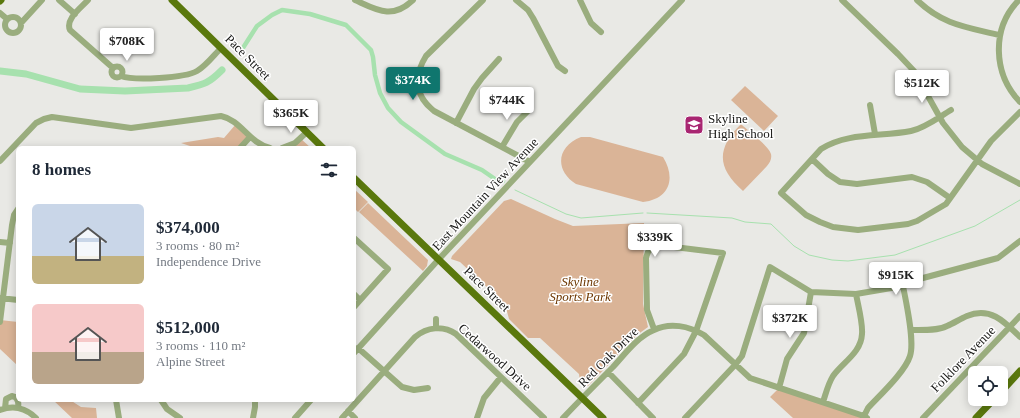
<!DOCTYPE html>
<html lang="en">
<head>
<meta charset="utf-8">
<style>
	body { margin:0; font-family:"Times New Roman",serif; background:#f2f2f3; color:#1f2937; height:100vh; display:flex; flex-direction:column; font-size:15px; white-space:nowrap }
	* { box-sizing:border-box; margin:0 }
	p { font-size:13px; color:#747a83 }
	.icon { flex:none; width:22px; height:22px; fill:none; stroke:currentColor; stroke-width:2; stroke-linecap:round; stroke-linejoin:round }
	.map { position:relative; flex:1; overflow:hidden }
	.side { position:absolute; left:16px; top:146px; width:340px; height:256px; display:flex; flex-direction:column; background:#fff; border-radius:6px; box-shadow:0 2px 10px #0003 }
	.side>* { flex:none }
	.fabs { position:absolute; left:968px; top:366px; display:grid; gap:8px }
	.fabs a { display:grid; place-items:center; width:40px; height:40px; border-radius:6px; background:#fff; box-shadow:0 2px 10px #0003; font-size:20px }
	.price { position:absolute; translate:-50% -34px; padding:0 9px; border-radius:4px; background:#fff; color:#222; font-size:13px; line-height:26px; filter:drop-shadow(0 1px 2px #0008) }
	.price::after { content:''; position:absolute; left:50%; top:24px; width:12px; height:9px; margin-left:-6px; background:inherit; clip-path:polygon(0 0,100% 0,50% 100%) }
	.price.active { background:#0f766e; color:#fff }
	ul { padding:0; list-style:none }
	li { display:flex; align-items:center; gap:12px; height:100px; padding:0 16px }
	li span { display:grid; place-items:center; flex:none; width:112px; height:80px; border-radius:6px; color:#555 }
	li>.icon { margin-inline-start:auto }
	span .icon { width:48px; height:48px; fill:#fffc; stroke-width:1 }
	li b { font-size:17px }
	h2 { display:flex; justify-content:space-between; align-items:center; height:48px; padding:0 16px; font-size:17px }
	.map>svg:first-child { display:block }
	.green { fill:#dab497 }
	.lines { fill:none; stroke-linecap:round; stroke-linejoin:round }
	.stream { stroke:#a7e1ae; stroke-width:1 }
	.canal { stroke:#a7e1ae; stroke-width:4.5 }
	.river { stroke:#a7e1ae; stroke-width:7 }
	.minor { stroke:#9aad7e; stroke-width:6 }
	.major { stroke:#5a780d; stroke-width:7 }
	.labels { text-anchor:middle; dominant-baseline:central; stroke-width:3; stroke-linejoin:round; paint-order:stroke }
	.street-label { font-size:13px; fill:#191917; stroke:#fff }
	.poi-label { font-size:13px; fill:#191917; stroke:#fff; text-anchor:start }
	.park-label { font-size:13px; font-style:italic; fill:#6d3700; stroke:#fff }
</style>
</head>
<body>
<div class="map">
<svg width="1020" height="418" viewBox="0 0 1020 418">
	<rect width="100%" height="100%" fill="#e9e9e5"/>
	<path class="green" d="M745 86 778 116 764 131 731 100Z
		M236 124 250 137 240 148H196L181 143 218 137 224 138Z
		M741 124C748 131 769 146 771 154 772 159 770 162 767 166L743 191C717 168 716 149 741 124Z
		M581 137H590L663 157C676 178 670 199 643 202L576 184C554 170 557 146 581 137Z
		M300 138 311 148H282Z
		M354 189 368 202 358 212 354 208Z
		M511 199 555 219 573 226 644 223 643 304 648 327 637 335 588 386C580 386 580 381 579 374L540 338H528L509 319 505 304 460 262 451 259 452 256 504 201Z
		M368 203 428 260 427 266 423 271 359 212Z
		M0 320 18 322V366L0 349Z
		M779 388 867 418H793L770 397Z
		M53 400H70L81 407 96 408 97 418H72Z"/>
	<g class="lines">
		<path class="stream" d="M515 190 566 214 581 218 643 213
			M647 213 732 218 745 222 771 224 794 246 809 255 832 260 848 261 895 255 975 226 1020 200"/>
		<path class="canal" d="M241 51 257 26 272 15 282 10 310 14 346 25 371 50 373 57 375 75 380 93 388 108 401 122 445 154 482 170 495 179 503 181"/>
		<path class="river" d="M0 71 26 74 80 89 125 91 188 88C205 84 209 83 222 70"/>
		<path class="minor" d="M59 0 75 14
			M88 0C81 8 65 19 70 30L113 68
			M355 0C377 10 392 20 413 0
			M483 0 426 56C413 77 415 96 434 111L530 162
			M516 0 528 10 533 18 558 66 565 71
			M580 0 591 23 601 32
			M842 0 898 54 914 71 943 123 962 147 982 164 1020 184
			M917 0C943 25 966 27 999 35
			M1019 0C991 28 993 74 1020 102
			M0 13 7 19
			M5 25a8 8 0 1 1 16 0a8 8 0 1 1-16 0Z
			M21 23 42 0
			M111.5 72a5.5 5.5 0 1 1 11 0a5.5 5.5 0 1 1-11 0Z
			M121 76C134 81 185 78 197 71 206 66 214 55 221 48
			M870 105 875 134
			M951 110C939 117 925 128 911 131 881 137 848 132 821 149L781 193 806 215 820 222 833 227 858 230 908 224 917 221 946 204 991 141 1020 112
			M456 123 474 89 482 78 499 59
			M502 147 517 122 530 109
			M240 148 250 137
			M282 148 295 143 307 132
			M812 159 828 174 840 182 857 184 912 177 927 182 950 198
			M0 161 36 123 44 119 52 117 131 128 221 116C241 120 249 143 270 148
			M354 238 388 269 354 307
			M0 242 10 243
			M354 294 360 300
			M0 298 18 300
			M436 319V328
			M0 322 12 225 14 215 18 209
			M911 330C922 330 937 331 947 326 954 323 960 319 967 316 990 306 1005 322 1020 337
			M358 348 402 387 414 390 428 388
			M354 353 439 259 682 0
			M608 372 653 418
			M779 388 787 359 804 333 811 292
			M116 400 119 418
			M161 400 167 409 180 418
			M823 402C826 393 828 384 833 376 843 362 861 353 862 334 863 323 858 305 856 294
			M638 403 684 354 696 331 723 253 658 245C650 247 648 250 646 258L647 310 654 329
			M5 408 6 399 12 396C18 397 19 402 18 408
			M0 410C13 405 26 408 36 418
			M348 411 355 418
			M864 416 868 408C880 395 905 372 910 356 915 341 906 302 903 286
			M253 418 255 407V400
			M295 418 311 400
			M342 418 415 337C427 327 443 325 456 334L544 418
			M477 418 484 398 501 377
			M563 418C579 401 596 384 613 367 625 354 637 337 654 330 670 322 689 326 704 335L750 378 864 416 867 418
			M685 418 735 365 742 356 770 267 811 292 856 294 903 286 923 278 998 258 1020 241
			M923 418 1020 316"/>
		<path class="major" d="M172 0 323 148
			M0 1 1 0
			M354 178 603 418
			M1001 392 1020 371
			M976 418 994 399"/>
	</g>
	<defs>
		<g id="school-square" transform="scale(1)"><rect x="-9" y="-9" width="18" height="18" rx="4" fill="#a82571" stroke="#fff"/><path d="M0-5L7-2L0 1L-7-2ZM-4 1L0 2.5L4 1V4Q0 6-4 4Z" fill="#fff"/></g>
	</defs>
	<g fill-rule="evenodd">
		<use href="#school-square" x="694" y="125"/>
	</g>
	<g class="labels">
		<g class="street-label">
			<text transform="translate(248 57) rotate(45)">Pace Street</text>
			<text transform="translate(485 194) rotate(-47)">East Mountain View Avenue</text>
			<text transform="translate(487 289) rotate(44)">Pace Street</text>
			<text transform="translate(495 357) rotate(42)">Cedarwood Drive</text>
			<text transform="translate(608 357) rotate(-45)">Red Oak Drive</text>
			<text transform="translate(963 359) rotate(-46)">Folklore Avenue</text>
		</g>
		<g class="poi-label">
			<text x="708" y="118">Skyline<tspan x="708" dy="15">High School</tspan></text>
		</g>
		<g class="park-label">
			<text x="580" y="281">Skyline<tspan x="580" dy="15">Sports Park</tspan></text>
		</g>
	</g>
</svg>
<div class="fabs">
<a><svg class="icon" aria-label="locate" viewBox="0 0 24 24"><circle cx="12" cy="12" r="6"/><path d="M12 2v4M12 18v4M2 12h4M18 12h4"/></svg></a>
</div>
<b class="price" style="left:127px;top:62px">$708K</b>
<b class="price active" style="left:413px;top:101px">$374K</b>
<b class="price" style="left:922px;top:104px">$512K</b>
<b class="price" style="left:507px;top:121px">$744K</b>
<b class="price" style="left:291px;top:134px">$365K</b>
<b class="price" style="left:655px;top:258px">$339K</b>
<b class="price" style="left:896px;top:296px">$915K</b>
<b class="price" style="left:790px;top:339px">$372K</b>
<section class="side">
<h2>8 homes<svg class="icon" aria-label="filters" viewBox="0 0 24 24"><path d="M4 7h16M4 17h16"/><circle cx="9" cy="7" r="2"/><circle cx="15" cy="17" r="2"/></svg></h2>
<ul>
<li><span style="background:linear-gradient(#c9d6e8 65%,#c2b280 0)"><svg class="icon" aria-label="home" viewBox="0 0 24 24"><path d="M3 11l9-7 9 7M6 9v11h12V9"/></svg></span><div><b>$374,000</b><p>3 rooms · 80 m²</p><p>Independence Drive</p></div></li>
<li><span style="background:linear-gradient(#f6c9c9 60%,#b9a48a 0)"><svg class="icon" aria-label="home" viewBox="0 0 24 24"><path d="M3 11l9-7 9 7M6 9v11h12V9"/></svg></span><div><b>$512,000</b><p>3 rooms · 110 m²</p><p>Alpine Street</p></div></li>
</ul>
</section>
</div>
</body>
</html>
